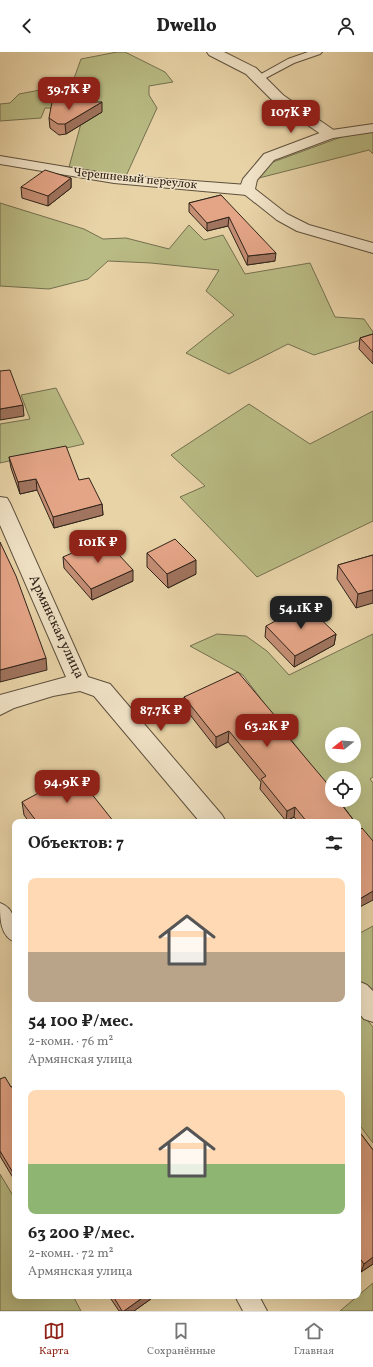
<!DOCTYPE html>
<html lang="ru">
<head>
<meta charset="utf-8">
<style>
	body { margin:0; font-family:Vollkorn,serif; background:#f6f6f6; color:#222; height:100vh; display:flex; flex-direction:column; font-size:15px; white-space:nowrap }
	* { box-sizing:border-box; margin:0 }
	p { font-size:13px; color:#767676 }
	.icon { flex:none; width:22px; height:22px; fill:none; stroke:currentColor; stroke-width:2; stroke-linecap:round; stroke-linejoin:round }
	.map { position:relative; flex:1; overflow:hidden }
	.side { position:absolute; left:12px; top:767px; width:349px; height:480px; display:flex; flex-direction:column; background:#fff; border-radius:8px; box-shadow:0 4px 16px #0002 }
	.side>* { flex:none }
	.needle { width:26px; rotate:253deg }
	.controls { position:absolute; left:325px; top:675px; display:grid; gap:8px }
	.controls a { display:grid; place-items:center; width:36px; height:36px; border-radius:50%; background:#fff; box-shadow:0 4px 16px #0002; font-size:20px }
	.price { position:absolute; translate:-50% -34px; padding:0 9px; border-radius:8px; background:#8f2418; color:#fff; font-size:13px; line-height:26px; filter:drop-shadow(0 1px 2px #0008) }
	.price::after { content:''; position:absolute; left:50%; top:24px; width:12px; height:9px; margin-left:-6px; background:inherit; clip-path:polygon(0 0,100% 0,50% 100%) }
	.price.current { background:#222; color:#fff }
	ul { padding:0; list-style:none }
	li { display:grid; align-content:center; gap:8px; height:212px; padding:0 16px }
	li span { display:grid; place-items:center; height:124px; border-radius:8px; color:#555 }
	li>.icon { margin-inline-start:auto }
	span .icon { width:72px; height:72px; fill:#fffc; stroke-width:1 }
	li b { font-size:17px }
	h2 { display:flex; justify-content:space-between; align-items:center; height:48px; padding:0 16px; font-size:17px }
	header { display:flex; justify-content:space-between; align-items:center; height:52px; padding:0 16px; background:#fff; font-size:18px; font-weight:800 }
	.dock { display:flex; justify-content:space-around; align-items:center; height:56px; border-top:1px solid #e0e0e0; background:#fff; font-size:11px; color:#767676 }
	.dock a { display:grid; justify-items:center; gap:2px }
	.dock .current { color:#8f2418 }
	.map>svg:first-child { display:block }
	.green { fill:#b9bb84; stroke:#74704f; fill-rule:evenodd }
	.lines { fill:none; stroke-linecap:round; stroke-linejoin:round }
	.service-casing { stroke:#5e503d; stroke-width:2 }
	.minor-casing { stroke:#5e503d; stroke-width:2 }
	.tertiary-casing { stroke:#5e503d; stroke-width:2 }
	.service { fill:#f0e2c6; fill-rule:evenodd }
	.minor { fill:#f0e2c6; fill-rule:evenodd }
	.tertiary { fill:#f0e2c6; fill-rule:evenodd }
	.wall { fill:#c48e74; stroke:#30241a }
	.shaded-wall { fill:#a0745e; stroke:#30241a }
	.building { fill:#e4a587; stroke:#30241a }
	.labels { text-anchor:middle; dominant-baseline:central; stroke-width:3; stroke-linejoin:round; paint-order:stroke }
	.far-street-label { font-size:12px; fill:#30241a; stroke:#f0e2c6 }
	.street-label { font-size:14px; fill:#30241a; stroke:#f0e2c6 }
</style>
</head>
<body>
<header><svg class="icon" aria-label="back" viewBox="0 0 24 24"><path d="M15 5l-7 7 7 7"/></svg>Dwello<svg class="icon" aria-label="person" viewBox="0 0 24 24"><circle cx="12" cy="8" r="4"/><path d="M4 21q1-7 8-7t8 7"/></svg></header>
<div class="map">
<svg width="373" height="1259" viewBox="0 0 373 1259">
	<rect width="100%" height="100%" fill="#e8d3a7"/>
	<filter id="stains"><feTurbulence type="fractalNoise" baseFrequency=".005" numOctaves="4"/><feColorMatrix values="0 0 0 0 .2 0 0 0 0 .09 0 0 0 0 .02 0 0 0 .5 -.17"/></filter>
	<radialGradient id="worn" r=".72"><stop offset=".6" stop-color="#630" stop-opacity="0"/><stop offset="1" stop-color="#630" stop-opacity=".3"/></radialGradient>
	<path class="green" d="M117 0H125L165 20 173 30 149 34V43L157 56 126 124 69 115 85 57 45 56 41 66 0 69V52L10 51 19 42 72 32 81 7Z
		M373 80V102L369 98 255 127 273 110 344 84Z
		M0 151 84 177 103 187 126 186 169 197 189 173 204 188 223 183 245 222 310 211 335 265 364 267 373 280V284L314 303 288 292 229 322 186 301 234 263 206 239 219 218 151 211 108 209 88 227 49 237 0 234Z
		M56 336 84 392 0 411V372L30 367 21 343Z
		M249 352 310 392 373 359V469L257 525 180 445 205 434 171 403Z
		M217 582 246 584 267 599 289 623 373 582V725L370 727 373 731V791L358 773V770H355L337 748H354V726H332V742L243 623 190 594ZM332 682H354V704H332Z
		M373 874V945L358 928V882Z
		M358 957 373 975V1091L358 1071Z
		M0 1122 15 1147V1244H73L81 1259H0Z
		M373 1231V1259H340Z"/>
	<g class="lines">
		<g class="service-casing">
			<path id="service" d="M308 0H322L320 2 294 11 262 28 259 29 254 26 288 7Z
				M0 851C17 857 15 875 15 890 0 884 0 866 0 851Z
				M235 1244H259L267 1259H243Z"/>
		</g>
		<g class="minor-casing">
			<path id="minor" d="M207 0H224L256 16 283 43 335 79 337 82 335 85 330 86 325 85 273 49 246 22 209 3Z
				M0 104 114 123 247 133 252 135 255 138 252 141 247 143 114 131 0 112Z
				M0 445 7 446 10 451 88 625 110 632 222 763 226 770H200L94 644 80 639 53 644 14 656 0 663V643L66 625 0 473Z
				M358 929 367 933 373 939V970L364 967 358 960Z"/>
		</g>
		<g class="tertiary-casing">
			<path id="tertiary" d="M373 72V80L333 86 274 108 257 128 255 137 287 162 309 173 373 191V201L297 179 277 168 239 138 243 127 264 102 325 79Z"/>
		</g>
		<use href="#service" class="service"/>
		<use href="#minor" class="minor"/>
		<use href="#tertiary" class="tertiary"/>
	</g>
	<path class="wall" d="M102 60 66 82 59 83 50 76 49 66Z
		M71 126V136L48 154 22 146 21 135Z
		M221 143 275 209 247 213 228 174 207 179 189 160V151Z
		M373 282V312L359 297 360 286Z
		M9 405 79 428 102 452 103 463 54 476 37 438 20 442 11 416Z
		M147 501 196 522 168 536 147 515Z
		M373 503 356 556 337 527 338 513Z
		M63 505 133 529 92 548 64 516Z
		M266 574 336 582 334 593 294 615 265 585Z
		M184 645 281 671V677L331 738 355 770H298L294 765 286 769 260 737 261 730 228 690 216 696 184 655Z
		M22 750 114 770H29L24 763Z
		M0 1027 11 1035H15V1129L0 1104Z
		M358 1078 373 1098V1212L361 1220 358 1216Z
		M109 1244H155L134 1259H119Z"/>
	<path class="shaded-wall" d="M102 50V60L66 82 65 72Z
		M71 126V136L48 154V144Z
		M229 165 228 174 207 179V171Z
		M276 201 275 209 247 213 248 204Z
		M23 353 24 364 0 368V357Z
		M36 427 37 438 20 442 18 430Z
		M102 452 103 463 54 476 53 465Z
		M196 508V522L168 536 167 522Z
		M133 518V529L92 548 91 537Z
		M373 538V551L356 556 358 542Z
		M336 582 334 593 294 615 295 604Z
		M46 606 47 618 0 630V618Z
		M281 671 280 682 278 673Z
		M229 679 228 690 216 696V685Z
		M295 755 294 765 286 769 287 759Z
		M373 839V848L358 856V848Z
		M373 1205V1212L361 1220 364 1212Z
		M145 1244H155L134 1259H124Z"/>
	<path class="building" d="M52 50H102L65 72H58L49 66Z
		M45 118 71 126 48 144 21 135Z
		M221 143 276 201 248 204 229 165 207 171 189 151Z
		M373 282V300L360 286Z
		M10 318 23 353 0 357V319Z
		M66 394 79 428 89 426 102 452 53 465 36 427 18 430 9 405Z
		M104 487 133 518 91 537 63 505Z
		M175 487 196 508 167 522 147 501Z
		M0 490 16 524 46 606 0 618Z
		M373 503V538L358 542 338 513Z
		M306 553 336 582 295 604 266 574Z
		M238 620 281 671 278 673 331 736 330 737 332 740V748H338L355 770H307L295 755 287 759 261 727 266 724 229 679 216 685 184 645Z
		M75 721 114 770H37L22 750Z
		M358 774 361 777 362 776 373 789V839L358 848Z
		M5 1025 11 1035H15V1124L0 1099V1027Z
		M358 1078 373 1098V1205L364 1212 358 1204Z
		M113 1244H145L124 1259H122Z"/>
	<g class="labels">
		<g class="far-street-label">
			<text transform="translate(135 127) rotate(6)">Черешневый переулок</text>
		</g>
		<g class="street-label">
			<text transform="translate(56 575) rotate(65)">Армянская улица</text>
		</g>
	</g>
	<rect width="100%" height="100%" filter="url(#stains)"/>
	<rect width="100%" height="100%" fill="url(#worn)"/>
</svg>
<div class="controls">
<a><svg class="needle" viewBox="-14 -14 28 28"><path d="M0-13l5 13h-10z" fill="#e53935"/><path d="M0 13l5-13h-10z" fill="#767676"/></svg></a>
<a><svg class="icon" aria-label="locate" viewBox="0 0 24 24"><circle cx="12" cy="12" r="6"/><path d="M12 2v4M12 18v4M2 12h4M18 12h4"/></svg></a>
</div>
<b class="price" style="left:69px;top:59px">39.7K ₽</b>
<b class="price" style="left:291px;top:82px">107K ₽</b>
<b class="price" style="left:98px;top:512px">101K ₽</b>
<b class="price current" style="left:301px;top:578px">54.1K ₽</b>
<b class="price" style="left:161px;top:680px">87.7K ₽</b>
<b class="price" style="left:267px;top:696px">63.2K ₽</b>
<b class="price" style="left:67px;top:752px">94.9K ₽</b>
<section class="side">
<h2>Объектов: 7<svg class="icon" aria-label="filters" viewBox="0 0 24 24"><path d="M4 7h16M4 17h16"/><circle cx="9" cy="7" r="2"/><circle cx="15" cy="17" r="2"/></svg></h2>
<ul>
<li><span style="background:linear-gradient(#ffd9b3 60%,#b9a48a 0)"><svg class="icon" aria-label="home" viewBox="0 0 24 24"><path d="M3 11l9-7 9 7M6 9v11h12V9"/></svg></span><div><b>54 100 ₽/мес.</b><p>2-комн. · 76 m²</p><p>Армянская улица</p></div></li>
<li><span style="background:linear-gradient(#ffd9b3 60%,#8fb573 0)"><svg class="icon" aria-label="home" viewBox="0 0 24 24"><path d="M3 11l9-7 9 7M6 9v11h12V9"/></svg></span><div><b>63 200 ₽/мес.</b><p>2-комн. · 72 m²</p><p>Армянская улица</p></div></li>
</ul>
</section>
</div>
<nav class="dock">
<a class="current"><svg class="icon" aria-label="map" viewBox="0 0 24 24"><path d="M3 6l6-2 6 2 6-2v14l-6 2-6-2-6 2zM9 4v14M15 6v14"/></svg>Карта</a>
<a><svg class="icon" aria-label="saved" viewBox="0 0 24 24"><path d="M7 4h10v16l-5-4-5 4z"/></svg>Сохранённые</a>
<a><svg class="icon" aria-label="home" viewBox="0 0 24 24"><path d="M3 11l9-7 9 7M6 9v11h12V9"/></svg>Главная</a>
</nav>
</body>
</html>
